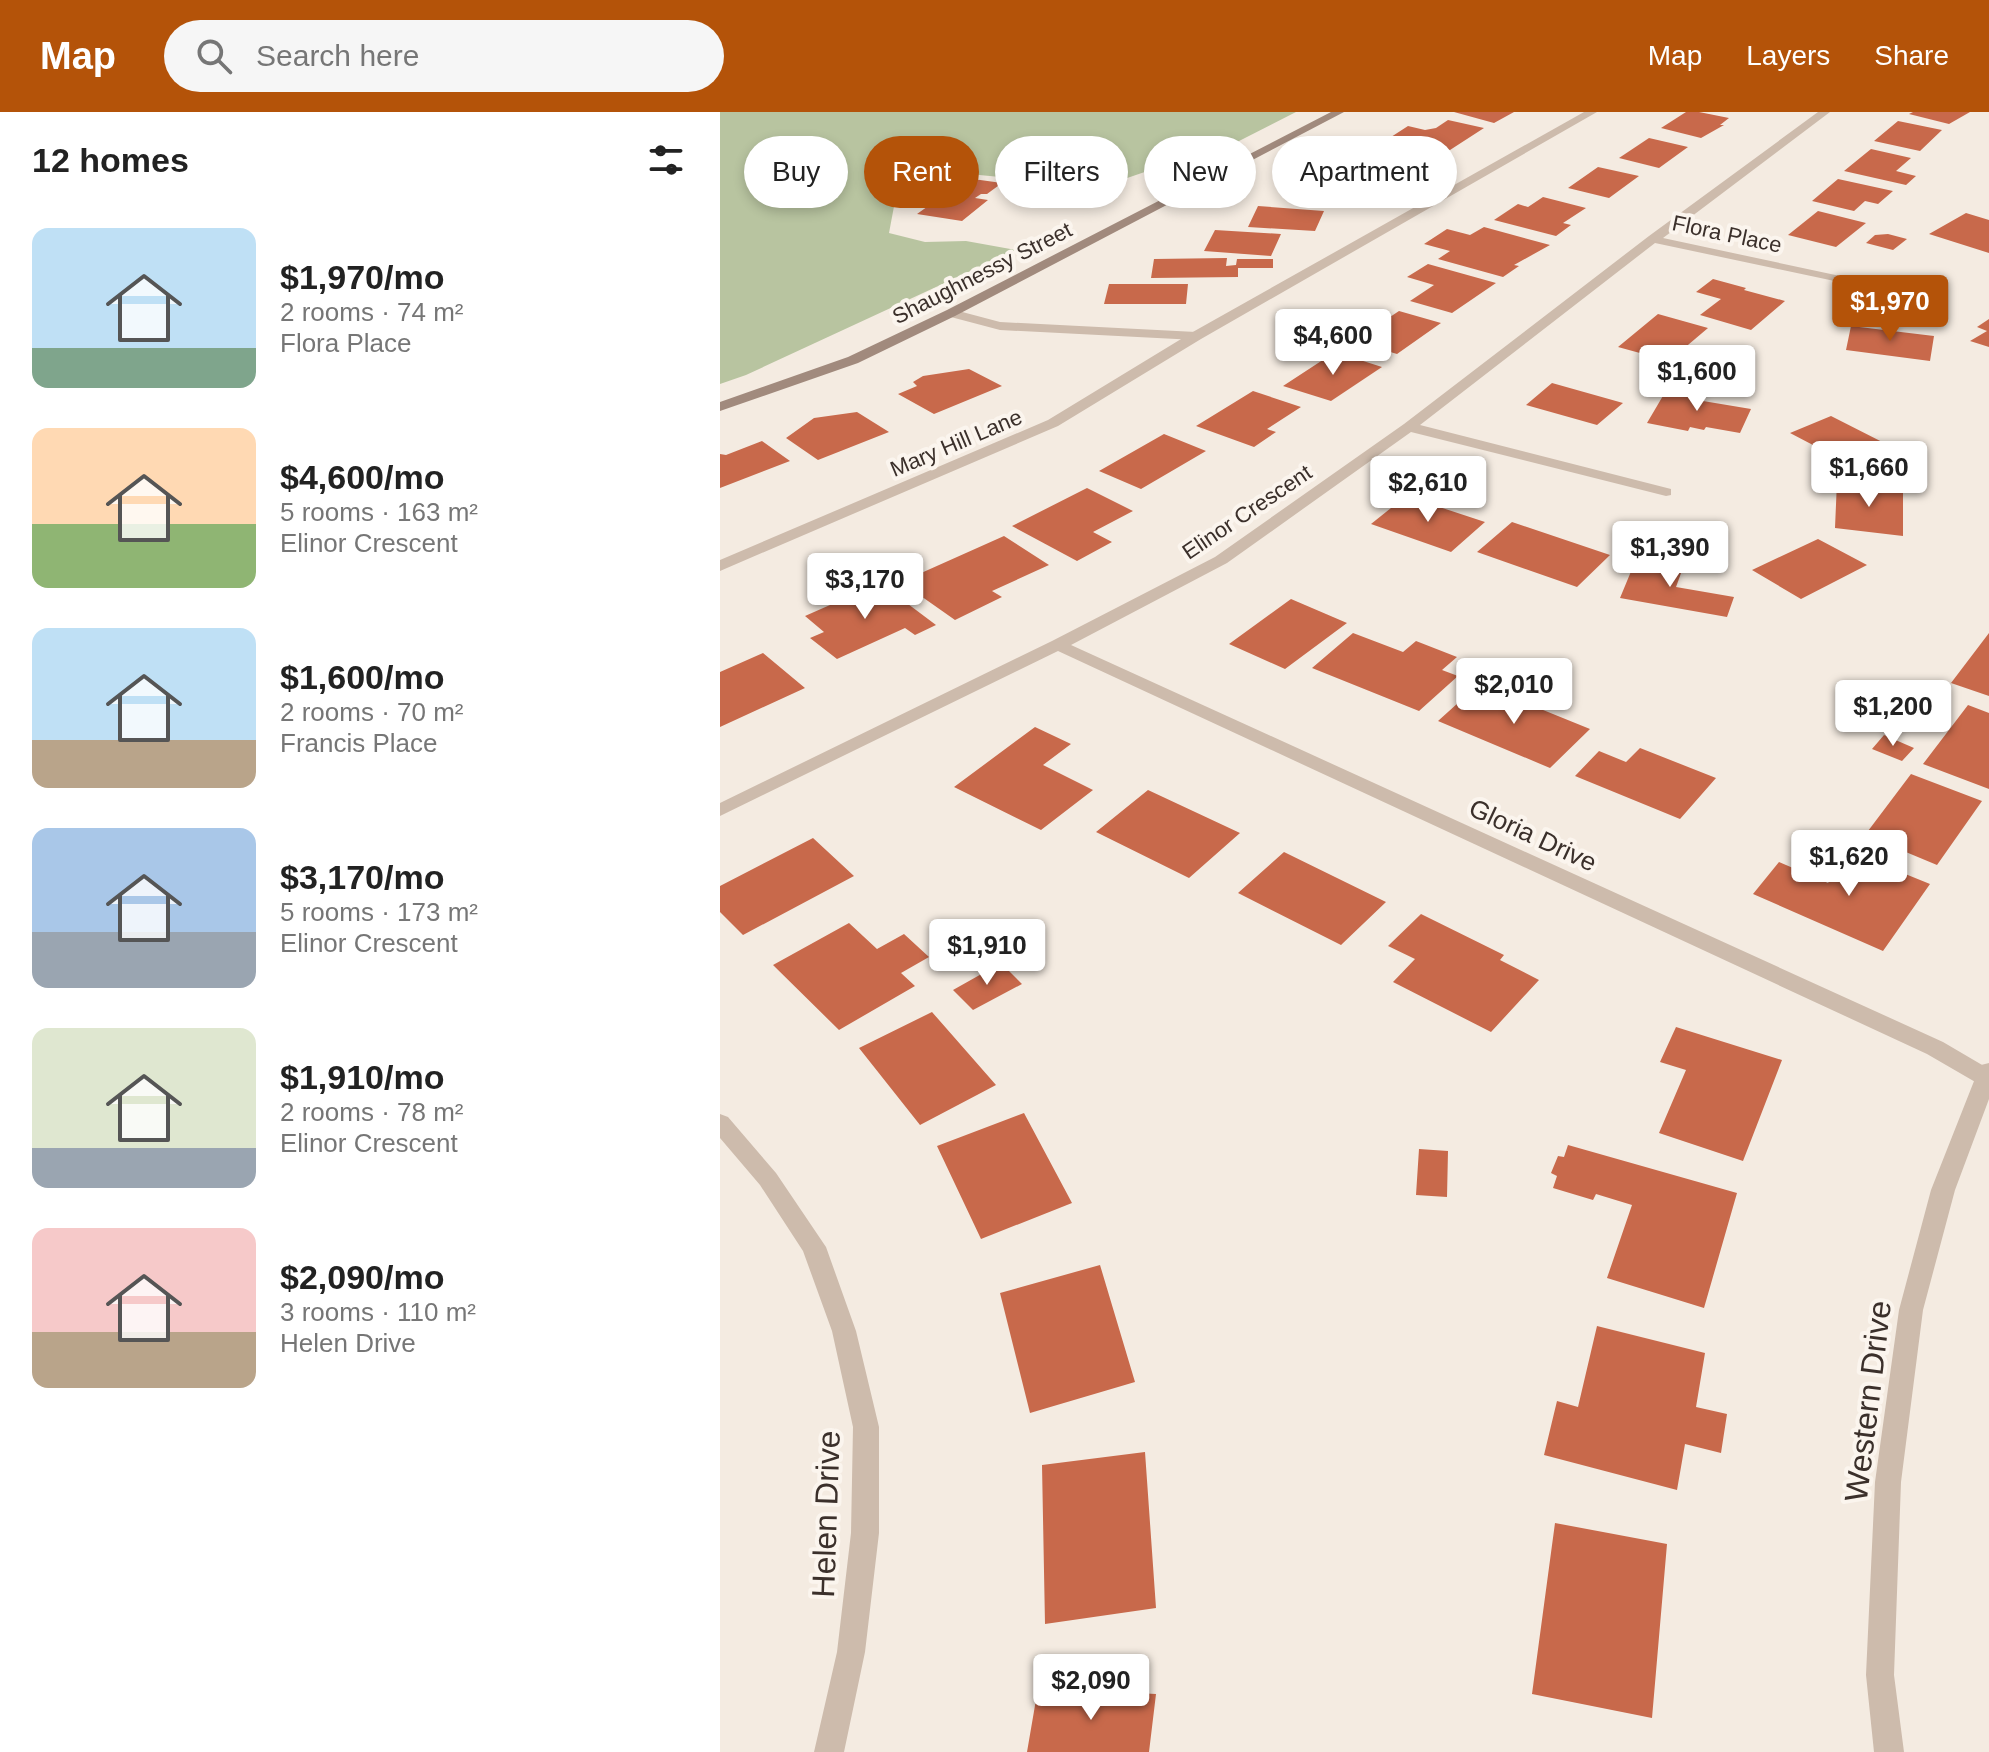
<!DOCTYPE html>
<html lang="en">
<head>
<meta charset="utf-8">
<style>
	body { margin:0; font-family:Arial,sans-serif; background:#f6f6f6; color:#222; height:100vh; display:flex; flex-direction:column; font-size:30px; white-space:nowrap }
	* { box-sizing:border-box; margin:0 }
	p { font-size:26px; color:#767676 }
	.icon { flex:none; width:44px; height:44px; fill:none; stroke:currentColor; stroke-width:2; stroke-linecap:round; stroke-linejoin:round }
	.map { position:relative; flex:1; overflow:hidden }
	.details { display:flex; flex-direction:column; background:#fff; width:720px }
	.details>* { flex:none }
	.guide { position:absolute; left:24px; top:24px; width:760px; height:72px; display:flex; gap:16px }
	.price { position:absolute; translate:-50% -68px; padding:0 18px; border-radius:8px; background:#fff; color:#222; font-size:26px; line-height:52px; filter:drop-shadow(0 2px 4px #0008) }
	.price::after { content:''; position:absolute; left:50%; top:48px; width:24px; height:18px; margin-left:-12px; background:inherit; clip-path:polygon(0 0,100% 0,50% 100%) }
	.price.active { background:#b45309; color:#fff }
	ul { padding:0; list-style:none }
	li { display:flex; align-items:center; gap:24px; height:200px; padding:0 32px }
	li span { display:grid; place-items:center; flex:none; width:224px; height:160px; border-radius:16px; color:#555 }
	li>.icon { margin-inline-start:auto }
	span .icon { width:96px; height:96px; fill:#fffc; stroke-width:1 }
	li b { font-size:34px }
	h2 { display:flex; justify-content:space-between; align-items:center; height:96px; padding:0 32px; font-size:34px }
	.tag { padding:0 28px; border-radius:36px; background:#fff; box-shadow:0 4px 12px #0003; font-size:28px; line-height:72px }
	.tag.active { background:#b45309; color:#fff }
	header { display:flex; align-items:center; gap:48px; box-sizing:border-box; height:112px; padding:0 40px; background:#b45309; color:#fff }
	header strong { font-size:38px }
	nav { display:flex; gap:44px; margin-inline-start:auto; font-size:28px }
	.search { width:560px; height:72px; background:#f6f6f6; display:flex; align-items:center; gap:20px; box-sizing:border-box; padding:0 28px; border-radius:44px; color:#767676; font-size:30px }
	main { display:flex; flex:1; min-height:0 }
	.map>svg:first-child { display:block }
	.green { fill:#b8c4a0 }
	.building { fill:#c8694b }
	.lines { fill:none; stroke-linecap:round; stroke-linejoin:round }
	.service { fill:#cdbbac; fill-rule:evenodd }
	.minor { fill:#cdbbac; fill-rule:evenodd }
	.tertiary { fill:#cdbbac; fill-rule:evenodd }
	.secondary { fill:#a18a7d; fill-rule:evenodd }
	.labels { text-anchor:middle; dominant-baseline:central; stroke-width:8; stroke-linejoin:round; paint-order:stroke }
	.far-street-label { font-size:22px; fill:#3b302b; stroke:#fbf5ee }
	.street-label { font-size:26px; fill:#3b302b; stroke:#fbf5ee }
	.near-street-label { font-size:32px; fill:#3b302b; stroke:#fbf5ee }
</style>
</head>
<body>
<header>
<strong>Map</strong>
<div class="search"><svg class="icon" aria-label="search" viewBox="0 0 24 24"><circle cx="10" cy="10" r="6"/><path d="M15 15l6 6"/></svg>Search here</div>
<nav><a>Map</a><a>Layers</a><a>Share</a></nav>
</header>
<main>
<section class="details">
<h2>12 homes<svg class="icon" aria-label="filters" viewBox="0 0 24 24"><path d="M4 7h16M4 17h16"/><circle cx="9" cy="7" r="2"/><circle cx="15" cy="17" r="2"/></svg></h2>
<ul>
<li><span style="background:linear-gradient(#bfe0f5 75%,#7fa58c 0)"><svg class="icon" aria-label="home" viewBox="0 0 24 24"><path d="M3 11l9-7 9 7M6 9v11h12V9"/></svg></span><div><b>$1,970/mo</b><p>2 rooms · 74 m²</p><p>Flora Place</p></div></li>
<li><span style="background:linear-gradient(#ffd9b3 60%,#8fb573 0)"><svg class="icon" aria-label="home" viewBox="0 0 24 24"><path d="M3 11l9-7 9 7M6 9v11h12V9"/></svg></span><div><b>$4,600/mo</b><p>5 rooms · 163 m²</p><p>Elinor Crescent</p></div></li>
<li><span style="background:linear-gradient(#bfe0f5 70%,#b9a48a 0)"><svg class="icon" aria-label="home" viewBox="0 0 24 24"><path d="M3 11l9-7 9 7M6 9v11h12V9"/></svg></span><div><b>$1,600/mo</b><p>2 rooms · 70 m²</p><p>Francis Place</p></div></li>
<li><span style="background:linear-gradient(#a9c7e8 65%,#9aa5b1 0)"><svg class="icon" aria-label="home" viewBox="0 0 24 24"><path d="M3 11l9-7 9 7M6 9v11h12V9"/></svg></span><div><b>$3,170/mo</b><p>5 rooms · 173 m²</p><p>Elinor Crescent</p></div></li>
<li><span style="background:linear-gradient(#dfe7d0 75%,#9aa5b1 0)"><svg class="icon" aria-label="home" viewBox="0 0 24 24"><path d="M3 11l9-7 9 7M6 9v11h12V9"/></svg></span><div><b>$1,910/mo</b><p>2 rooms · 78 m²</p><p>Elinor Crescent</p></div></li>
<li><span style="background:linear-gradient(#f6c9c9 65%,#b9a48a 0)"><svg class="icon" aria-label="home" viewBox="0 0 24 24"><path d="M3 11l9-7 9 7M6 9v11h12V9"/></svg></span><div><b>$2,090/mo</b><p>3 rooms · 110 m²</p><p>Helen Drive</p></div></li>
</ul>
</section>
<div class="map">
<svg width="1269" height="1640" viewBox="0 0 1269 1640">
	<rect width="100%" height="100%" fill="#f4ebe1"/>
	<path class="green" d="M0 0H576L464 57 445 53 381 75 208 58 175 89 169 121 205 130 246 129 296 138 26 263 0 272Z"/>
	<path class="building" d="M734 0H794L774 11Z
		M966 0H979L1009 6 1000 13H1004L981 26 941 16Z
		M1193 0H1250L1229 12 1189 2Z
		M728 8 764 16 730 38 671 25 688 14 705 18 716 16Z
		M1178 9 1222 18 1200 39 1154 29Z
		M929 26 968 35 939 56 899 46Z
		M673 33 713 43 674 65 634 55Z
		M1151 37 1191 46 1176 59 1196 64 1186 73 1124 59Z
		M878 55 919 64 889 86 848 76Z
		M594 62 648 71 624 92 569 83Z
		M253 67 282 71 267 82H261L255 86 268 88 242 109 197 102 225 82 240 84 247 79 238 78Z
		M1118 67 1173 79 1158 92 1145 89 1134 99 1092 89Z
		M823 85 866 96 843 111 851 113 836 124 774 108 798 92 808 95Z
		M538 94 604 99 595 119 528 115Z
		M1098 99 1146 111 1116 135 1068 123Z
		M1246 101 1269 108V141L1209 122Z
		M764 115 830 133 794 153 799 154 783 165 718 147 730 139 704 132 727 117 750 123Z
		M495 118 561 122 551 144 484 139Z
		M1168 122 1187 127 1173 138 1146 131 1155 123Z
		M507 146 506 154 516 153 517 147H553V156H518V165L431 166 434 147Z
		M708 152 776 171 732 201 690 189 714 173 687 165Z
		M993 167 1026 176 1024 178 1065 189 1031 218 980 203 1001 187 976 180Z
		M389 172H468L466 192H384Z
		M679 199 721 211 677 242 634 229Z
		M938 202 988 216 949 249 898 235Z
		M1269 207V235L1250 229 1267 219 1257 215Z
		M1131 214 1214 224 1210 249 1126 238Z
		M615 240 662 255 611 289 563 274Z
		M249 257 282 274 214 302 178 282 197 274 193 270 203 264Z
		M832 271 903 291 877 313 806 293Z
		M947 277 986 284 983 289 1031 297 1020 321 986 315 984 318 970 315 968 319 927 311Z
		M533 279 581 295 547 317 556 320 534 335 476 314Z
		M137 300 169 320 98 348 66 326 94 306Z
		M1111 304 1176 337 1135 355 1070 321Z
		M444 322 486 339 421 377 379 359Z
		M42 329 70 349 0 376V342L6 343Z
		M1117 369 1183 377V424L1115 416Z
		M367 376 413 399 373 420 392 430 357 449 292 414Z
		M686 384 765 410 731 440 651 412Z
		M792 410 890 443 857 475 757 440Z
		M284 424 329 453 272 479 282 485 235 508 181 470Z
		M1098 427 1147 453 1081 487 1032 458Z
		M917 445 964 453 956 475 1014 485 1007 505 900 486Z
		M160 471 216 513 195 523 185 516 117 547 90 526 104 520 85 504Z
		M571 487 627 511 565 557 509 532Z
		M633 521 683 540 696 529 737 545 722 558 738 564 699 599 592 556Z
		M1269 521V584L1231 571Z
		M43 541 85 576 0 615V560Z
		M759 572 870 617 830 656 718 609Z
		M1248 593 1269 601V677L1203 652Z
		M315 615 351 632 323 653 373 678 321 718 234 675Z
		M1164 623 1194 636 1182 649 1152 637Z
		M920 636 996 666 960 707 855 664 879 639 906 650Z
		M1191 662 1262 689 1217 753 1145 723Z
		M428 678 520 721 469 766 376 720Z
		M93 726 134 764 23 823 0 800V774Z
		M564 740 666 790 621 833 518 781Z
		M1131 740 1210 772 1163 839 1033 782 1059 750 1108 771Z
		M701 802 784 843 780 848 819 868 771 920 673 870 695 847 668 834Z
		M129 811 157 837 184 822 209 845 181 861 195 874 119 918 53 853Z
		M281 851 302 872 253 898 233 878Z
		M212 900 276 973 200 1013 139 936Z
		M956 915 1062 948 1023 1049 939 1021 966 958 940 950Z
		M304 1001 352 1091 261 1127 217 1034Z
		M848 1033 1017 1081 984 1196 887 1166 912 1093 876 1082 873 1088 833 1076 837 1064 831 1061 838 1044 844 1045Z
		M699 1037 728 1039 727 1085 696 1083Z
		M380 1153 415 1270 310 1301 280 1181Z
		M877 1214 985 1241 976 1295 1007 1302 1001 1341 965 1332 957 1378 824 1343 837 1289 858 1295Z
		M425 1340 436 1496 325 1512 322 1353Z
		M835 1411 947 1432 932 1606 812 1582Z
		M318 1576 436 1582 429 1640H307Z"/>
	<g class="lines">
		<path class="service" d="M864 0H877L481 227 338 314 0 459V448L328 308 471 221Z"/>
		<path class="minor" d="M1098 0H1110L943 126 1167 174 1173 178 1171 181 935 131 700 313 951 377V383L946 384 691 320 507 451 351 533 1223 930 1269 957V972L1257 971 1207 942 338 539 0 704V691L332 529 495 445 684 312 929 124Z
			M231 197 280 210 476 220 482 224 476 228 280 218 227 204 225 201Z
			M0 1002 8 1005 56 1061 106 1135 136 1219 159 1315V1421L145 1540 124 1640H94L117 1540 131 1421 133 1315 112 1219 83 1139 40 1073 0 1026Z"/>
		<path class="tertiary" d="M1269 951V987L1235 1078 1203 1198 1181 1370 1174 1563 1184 1640H1154L1146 1563 1155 1370 1179 1198 1211 1078 1258 959 1261 953Z"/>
		<path class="secondary" d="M611 0H624L235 204 138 251 0 299V290L128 245 227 198Z"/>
	</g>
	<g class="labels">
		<g class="far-street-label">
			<text transform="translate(1007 122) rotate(12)">Flora Place</text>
			<text transform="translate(262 161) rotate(-27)">Shaughnessy Street</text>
			<text transform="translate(236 331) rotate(-23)">Mary Hill Lane</text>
			<text transform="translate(527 400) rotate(-34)">Elinor Crescent</text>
		</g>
		<g class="street-label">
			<text transform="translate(813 723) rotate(25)">Gloria Drive</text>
		</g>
		<g class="near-street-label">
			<text transform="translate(1148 1289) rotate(-83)">Western Drive</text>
			<text transform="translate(106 1402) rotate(-88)">Helen Drive</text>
		</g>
	</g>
</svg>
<b class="price active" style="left:1170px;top:231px">$1,970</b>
<b class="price" style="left:613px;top:265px">$4,600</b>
<b class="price" style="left:977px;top:301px">$1,600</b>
<b class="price" style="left:1149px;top:397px">$1,660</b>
<b class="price" style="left:708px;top:412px">$2,610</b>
<b class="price" style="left:950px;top:477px">$1,390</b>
<b class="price" style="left:145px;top:509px">$3,170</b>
<b class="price" style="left:794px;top:614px">$2,010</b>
<b class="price" style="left:1173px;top:636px">$1,200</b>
<b class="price" style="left:1129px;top:786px">$1,620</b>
<b class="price" style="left:267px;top:875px">$1,910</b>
<b class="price" style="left:371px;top:1610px">$2,090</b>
<div class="guide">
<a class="tag">Buy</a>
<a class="tag active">Rent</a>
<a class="tag">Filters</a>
<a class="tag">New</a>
<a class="tag">Apartment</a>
</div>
</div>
</main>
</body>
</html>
